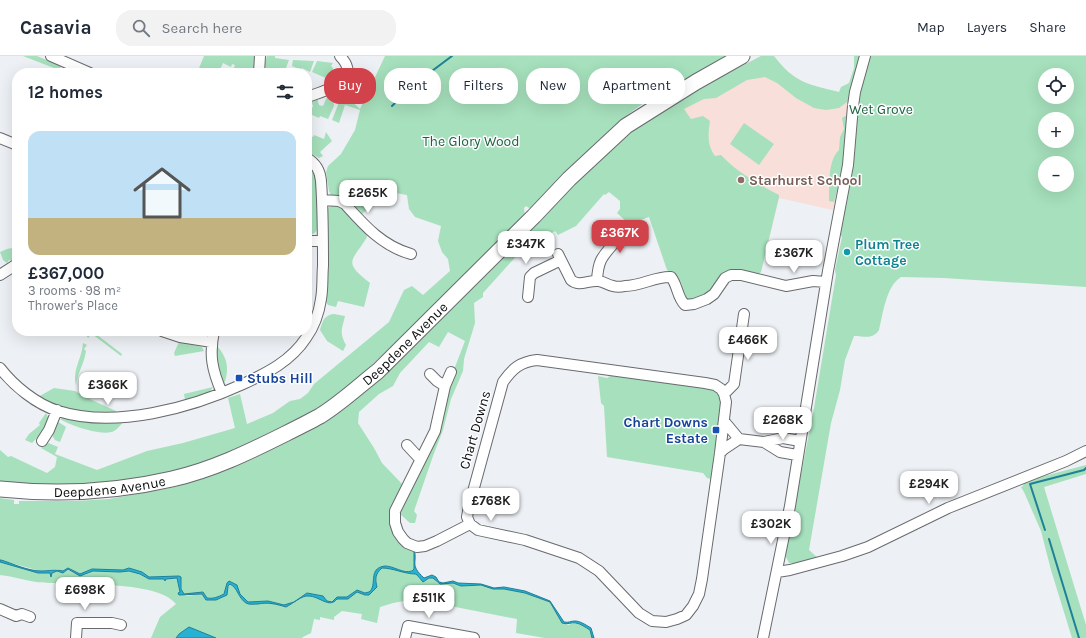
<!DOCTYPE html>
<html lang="en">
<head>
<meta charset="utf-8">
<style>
	body { margin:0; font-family:Karla,sans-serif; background:#f2f2f3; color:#1f2937; height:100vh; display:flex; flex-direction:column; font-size:15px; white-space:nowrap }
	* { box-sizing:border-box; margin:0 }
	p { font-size:13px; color:#747a83 }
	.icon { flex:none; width:22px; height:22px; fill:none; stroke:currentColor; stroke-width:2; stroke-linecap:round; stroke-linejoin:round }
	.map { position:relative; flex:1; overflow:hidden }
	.side { position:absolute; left:12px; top:12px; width:300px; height:268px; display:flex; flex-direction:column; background:#fff; border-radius:16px; box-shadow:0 4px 16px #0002 }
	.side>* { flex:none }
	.banner { position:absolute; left:324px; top:12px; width:380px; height:36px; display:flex; gap:8px }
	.tools { position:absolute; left:1038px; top:12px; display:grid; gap:8px }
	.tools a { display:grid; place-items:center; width:36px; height:36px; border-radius:50%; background:#fff; box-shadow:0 4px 16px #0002; font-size:20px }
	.price { position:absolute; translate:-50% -34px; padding:0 9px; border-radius:8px; background:#fff; color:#222; font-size:13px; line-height:26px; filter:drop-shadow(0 1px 2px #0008) }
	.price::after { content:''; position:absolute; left:50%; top:24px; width:12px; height:9px; margin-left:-6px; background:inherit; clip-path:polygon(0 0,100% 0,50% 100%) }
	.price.current { background:#d2424b; color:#fff }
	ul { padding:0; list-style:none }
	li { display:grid; align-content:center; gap:8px; height:212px; padding:0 16px }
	li span { display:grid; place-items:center; height:124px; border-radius:12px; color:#555 }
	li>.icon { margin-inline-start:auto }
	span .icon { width:72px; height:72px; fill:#fffc; stroke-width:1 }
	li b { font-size:17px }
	h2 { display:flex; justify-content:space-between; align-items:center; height:48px; padding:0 16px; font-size:17px }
	.pill { padding:0 14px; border-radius:16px; background:#fff; box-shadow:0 4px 16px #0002; font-size:14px; line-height:36px }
	.pill.current { background:#d2424b; color:#fff }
	header { display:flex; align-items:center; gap:24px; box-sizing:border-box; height:56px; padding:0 20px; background:#fff; border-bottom:1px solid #e0e1e3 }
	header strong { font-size:19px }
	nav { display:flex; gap:22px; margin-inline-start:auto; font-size:14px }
	.search { width:280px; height:36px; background:#f2f2f3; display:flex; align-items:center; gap:10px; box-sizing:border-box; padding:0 14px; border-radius:16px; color:#747a83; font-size:15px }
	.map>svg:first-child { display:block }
	.education { fill:#f9dfd9 }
	.green { fill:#a6e0bc; fill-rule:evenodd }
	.water { fill:#27b1d3; stroke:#1f8098 }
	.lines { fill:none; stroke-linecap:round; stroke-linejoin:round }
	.stream { stroke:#1f8098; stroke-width:2 }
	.minor-casing { stroke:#686a6d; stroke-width:12 }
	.highway-casing { stroke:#686a6d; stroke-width:17 }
	.minor { stroke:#fff; stroke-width:10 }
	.highway { stroke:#fff; stroke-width:15 }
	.education-dot { fill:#8d6e63; stroke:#fcfdff; stroke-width:1.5 }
	.culture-dot { fill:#0f9aa8; stroke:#fcfdff; stroke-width:1.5 }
	.transit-dot { fill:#1a4fb4; stroke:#fcfdff; stroke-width:1.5 }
	.labels { text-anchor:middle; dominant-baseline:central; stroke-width:3; stroke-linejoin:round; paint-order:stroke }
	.park-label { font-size:14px; fill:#1e6340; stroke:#fcfdff }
	.education-label { font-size:14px; font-weight:bold; fill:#785e54; stroke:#fcfdff; text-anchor:start }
	.culture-label { font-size:14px; font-weight:bold; fill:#0d838f; stroke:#fcfdff; text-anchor:start }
	.street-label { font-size:14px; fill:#0d0e0f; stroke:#fcfdff }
	.transit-label { font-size:14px; font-weight:bold; fill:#164399; stroke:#fcfdff; text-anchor:start }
</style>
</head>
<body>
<header>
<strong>Casavia</strong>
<div class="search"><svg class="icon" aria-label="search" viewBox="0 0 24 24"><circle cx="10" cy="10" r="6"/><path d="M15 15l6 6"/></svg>Search here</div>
<nav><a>Map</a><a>Layers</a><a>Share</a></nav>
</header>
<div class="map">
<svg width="1086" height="582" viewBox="0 0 1086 582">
	<rect width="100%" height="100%" fill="#edf0f4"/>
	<path class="education" d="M761 0H774L784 13 800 24 809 29 851 39 844 106 833 154 779 142 761 216 644 64Z"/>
	<path class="green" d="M23 0H37L61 10 59 14Z
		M204 0H257V3L254 4V17H232L235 9 232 8 231 11 223 7 219 16 221 17H197Z
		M267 0H275V2L289 4 284 17H264V9Z
		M385 0H732C701 17 667 30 638 51 598 80 566 119 532 154L526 150 524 152 525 160 475 208 439 246 348 331 294 368 209 406 116 429 0 428V394L8 401 11 400 47 417 55 411 57 401 41 392 46 386 58 391 55 398 97 414 147 395 183 387 235 372 228 342 240 338 247 368 273 357 290 345 300 343 308 337 314 328 389 266 404 234 412 230 423 239 450 215 448 203 442 196 438 185 441 170 415 161 409 153 407 139 378 134 376 145 361 159 347 144C361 141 361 147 370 132L361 124 349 135 348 133 345 137 337 141 331 139 329 135 326 116 328 110 341 98 355 74 360 54 345 49 339 67 332 64 338 49 337 39 343 37 360 53Z
		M761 0H774C795 27 807 28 839 36L841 31 849 27 854 12V0H862L851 43 839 52 826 54 814 52 796 42 777 27 765 21 747 24 716 42 704 43 684 53 691 63 703 60 710 65C708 78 707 89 715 100L721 99C737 116 758 128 779 139V141L761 216 758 219 732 214 724 219 709 236 703 240 688 244 683 238 682 228 678 221 667 214 649 161 629 168 617 157 620 153V145L609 136 605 139 604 138 576 170 558 179 555 175 545 181 542 176 529 186 483 237V241L474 247 475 267 464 303 463 315 451 343 443 374 433 400 414 455 417 459 415 467H410L399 457 465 285 448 276 439 291 429 286 400 317 393 330 379 338 359 356 358 367 374 392 382 407 404 430 391 460 414 492V513L412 515C402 518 392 510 381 511L373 523C374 528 374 536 367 537 364 537 360 534 357 534L347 541H340L332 546 327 545 323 540 307 537 294 546 284 549 268 545 248 546 240 538 237 529 227 527 224 538 219 541 212 542H207L202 536 184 538 181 533V521L179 520 149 521 142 516 129 512 123 514 92 513 80 518 68 512 63 515 57 513 40 515 0 504V442L14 444V448H19V445H76L109 443 175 431 253 403 311 372 588 113 644 64 715 24Z
		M869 0H1086V231L944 222 901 221C886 230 883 258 879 274 872 284 865 280 854 280L845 304 840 334 831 367 809 494 818 502 802 507H789L785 499 814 352 836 219 835 214 842 181 840 178 854 63ZM1045 19H1067V41H1045ZM1045 63H1067V85H1045ZM1045 107H1067V129H1045Z
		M293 4 314 5 310 16 302 12 301 14 292 10Z
		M317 5 333 7 331 10 333 12V18L329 19 328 23 312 16Z
		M333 40 334 50 328 63 320 60 319 62 310 58 313 50 311 44 317 42 319 49 323 50 327 41Z
		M849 58 844 106 834 146 829 145C830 129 827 106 839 94L840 81 844 73 842 62Z
		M744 67 774 88 759 109 730 88Z
		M326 76 332 85 320 96 323 100 319 102 307 95V78L313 81 314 79 324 83Z
		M307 107 317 119 318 170C317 176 314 179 307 179L308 169 311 167 312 157 307 156Z
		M338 148 364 173 367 181C352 206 342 205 370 227L364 251 338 245 336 251 328 249 325 245 326 156 329 151Z
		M17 191V203L12 205 9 204 7 207 3 204 0 196 7 193Z
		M334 258 345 260C342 273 339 277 346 289L343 295 327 285 320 274C323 265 324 259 334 258Z
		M85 275H92L122 298 121 300 92 278 88 282 86 279Z
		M179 286 202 291 204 295 175 300 174 297Z
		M83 287 87 289 84 293 86 295C84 309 77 317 76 330 72 313 82 303 83 287Z
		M215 288C227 300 230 312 224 328L219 322Z
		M613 318 708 331C716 335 720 338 721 347L711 423 707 422 703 417 607 401 604 350 601 347 598 320 607 322Z
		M213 331C208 341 195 341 185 344L184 338Z
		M54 332 75 335 94 345 116 355V356L91 357 62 352 38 341Z
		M46 357 49 363 41 378 32 387 25 384 29 378 40 369 39 367Z
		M65 361 125 364C121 368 118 373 114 375 103 381 69 369 60 363Z
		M57 365 66 371 60 386 55 384 51 378Z
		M1086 409V418L1044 431 1086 569V582H1072L1051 514 1041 475 1024 436 1021 431 1023 430 1024 426 1029 424Z
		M0 506 46 517H51V520L52 517 57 515 63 517 68 513 76 518 85 519 93 515 120 516 129 515 140 518 149 523 174 522V524L175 522H177L181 538 187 540 202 538 206 544 227 539 228 530 230 528C238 532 238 542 246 547 249 549 254 548 258 548 268 546 276 548 286 551L307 539 318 541 331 547 337 543H348L357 536 365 539H369L377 531C375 523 375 518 382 512 393 512 404 518 416 518L419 523 425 525C430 521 434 520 437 527L444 528 453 527 461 530 481 529 493 533H504L525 537 550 546 560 564 568 569C577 566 582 569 590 574L592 582H545L516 577 517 563 415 543 393 547 380 551 377 567 361 563 362 558 342 555 334 561V564L320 561V564L314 563 311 577 303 581 302 582H216L186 574 179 578 176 582H151L160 561 176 548C157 523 68 530 36 526 24 524 12 520 0 519Z"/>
	<path class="water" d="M414 492C418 508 409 508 424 522L432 519 436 521 439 526 443 527 453 525 458 527 481 528 494 532 504 531 525 535 550 545 564 566C569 567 570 565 575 565 580 565 586 569 591 572L594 582H592L590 574C585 571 581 568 576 567 571 566 568 569 562 567L550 546 525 537 504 533H493L481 529 461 530 453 527 440 528 433 522H429L423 526 416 518C404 518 393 512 382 512 375 518 375 523 377 531L369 539H365L357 536 348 543H337C329 553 320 540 308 540 303 539 292 548 286 551 276 548 268 546 258 548 254 548 249 549 246 547 238 542 238 532 230 528L228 530 227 539 216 544H206L202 538 179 539 178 537 180 536 177 522 166 523 165 525 164 523H149L140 518 129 515 120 516 93 515 80 520 68 513 63 517 57 515 52 517 51 521 50 517H38L0 506V504H1C14 508 28 515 41 515 49 515 55 513 63 515L68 512 80 518 92 513 123 514 129 512 142 516 149 521 179 520 181 521V533L184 538 203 536 207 542C213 543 218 541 224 538L227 527 229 525 237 529 240 538 248 546 268 545 284 549 294 546 307 537 323 540 327 545 332 546 337 541H347L357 534 365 537 369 536C378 530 367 512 385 510 394 510 403 518 412 515L414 513Z
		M189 571 216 582H176L179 578Z"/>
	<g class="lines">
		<path class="stream" d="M392 50 416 27 452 0
			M1045 474 1030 428 1084 414 1086 412
			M1049 483 1079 582"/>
		<g class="minor-casing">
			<path id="minor" d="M51 0 90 17
				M259 17 260 0
				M307 41C325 35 364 25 340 0
				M0 82 17 89
				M322 144 339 145 345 148C364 169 382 190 411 198
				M307 185H323
				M558 198 571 224C579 231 588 224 598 225 603 225 607 229 613 230 616 231 621 231 625 230 641 230 656 220 671 221 678 230 677 241 685 249L694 248 707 243 714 238 725 222 731 219H741L786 230 813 225 826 226
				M0 219 17 208
				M597 225C598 204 602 201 615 186L609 181
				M528 241 530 221 534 217 561 204
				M162 275 180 281 212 286
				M214 275C209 299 212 314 222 337
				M537 304 705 327 715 329 721 333 724 338 726 346 720 397 702 523 699 538 693 550 686 559 677 563 666 566 652 565 639 557 599 515 579 502 525 484 478 474 470 468 467 461 469 450 503 326C513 312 520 306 537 304Z
				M0 312C14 330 36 348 58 355 115 373 191 352 243 328 267 317 291 305 306 282 314 271 319 257 321 243 323 232 322 221 323 210 323 182 323 153 321 125 320 114 316 108 307 102
				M451 316 445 330 435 375 395 455V467L398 476 403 483 407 487 417 491 425 490 437 485 470 468
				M430 318 437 325 445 330
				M724 338 734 328 744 258
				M724 365 739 383
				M42 385 49 374 57 354
				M764 386 780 396 797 399
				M407 389 420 403
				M720 397 724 393 739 383 764 386 783 382 800 385
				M777 516 790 514 842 500 868 491 948 452 1066 405 1086 395
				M0 553 16 560 22 558 30 561
				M76 582 77 567H112L121 569
				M405 582 408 570 474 582
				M763 582 790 450 828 215 848 109 853 50 855 36 865 0"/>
		</g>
		<g class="highway-casing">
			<g id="highway">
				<path id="s1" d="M0 433C57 439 116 436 172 423 212 414 249 396 285 378 297 372 309 366 320 360 341 347 359 330 378 315L534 160 569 123 626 70 696 26 742 0"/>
			</g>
		</g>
		<use href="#minor" class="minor"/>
		<use href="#highway" class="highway"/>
	</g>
	<circle class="education-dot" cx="741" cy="124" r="4"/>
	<circle class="culture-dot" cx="847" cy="196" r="4"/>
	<g class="transit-dot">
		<rect x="235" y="318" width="8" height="8" rx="2"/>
		<rect x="712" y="370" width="8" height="8" rx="2"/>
	</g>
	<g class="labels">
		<g class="park-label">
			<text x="881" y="53">Wet Grove</text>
			<text x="471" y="85">The Glory Wood</text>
		</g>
		<g class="education-label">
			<text x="749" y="124">Starhurst School</text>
		</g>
		<g class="culture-label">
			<text x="855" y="188">Plum Tree<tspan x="855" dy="16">Cottage</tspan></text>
		</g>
		<g class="street-label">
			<text stroke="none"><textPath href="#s1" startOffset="446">Deepdene Avenue</textPath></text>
			<text transform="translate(475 374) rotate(-74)">Chart Downs</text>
			<text stroke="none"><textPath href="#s1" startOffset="110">Deepdene Avenue</textPath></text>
		</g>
		<g class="transit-label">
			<text x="247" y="322">Stubs Hill</text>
			<text x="708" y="366" text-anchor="end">Chart Downs<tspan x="708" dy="16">Estate</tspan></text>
		</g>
	</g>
</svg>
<div class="tools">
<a><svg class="icon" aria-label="locate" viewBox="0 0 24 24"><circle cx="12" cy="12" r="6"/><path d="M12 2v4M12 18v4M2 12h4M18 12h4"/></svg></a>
<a>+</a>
<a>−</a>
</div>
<b class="price" style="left:368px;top:158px">£265K</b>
<b class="price current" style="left:620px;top:198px">£367K</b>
<b class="price" style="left:526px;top:209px">£347K</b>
<b class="price" style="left:794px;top:218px">£367K</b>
<b class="price" style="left:748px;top:305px">£466K</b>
<b class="price" style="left:108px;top:350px">£366K</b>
<b class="price" style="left:783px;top:385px">£268K</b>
<b class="price" style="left:929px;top:449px">£294K</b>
<b class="price" style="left:491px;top:466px">£768K</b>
<b class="price" style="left:771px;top:489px">£302K</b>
<b class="price" style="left:85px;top:555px">£698K</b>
<b class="price" style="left:429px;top:563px">£511K</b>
<div class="banner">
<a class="pill current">Buy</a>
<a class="pill">Rent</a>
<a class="pill">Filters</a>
<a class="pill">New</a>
<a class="pill">Apartment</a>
</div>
<section class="side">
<h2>12 homes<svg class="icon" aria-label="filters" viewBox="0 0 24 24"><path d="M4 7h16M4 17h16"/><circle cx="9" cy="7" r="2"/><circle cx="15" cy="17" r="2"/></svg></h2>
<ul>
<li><span style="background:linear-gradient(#bfe0f5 70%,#c2b280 0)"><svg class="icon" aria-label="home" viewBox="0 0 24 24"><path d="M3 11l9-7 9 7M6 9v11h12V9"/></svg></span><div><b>£367,000</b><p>3 rooms · 98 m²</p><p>Thrower's Place</p></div></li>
</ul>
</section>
</div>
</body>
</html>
